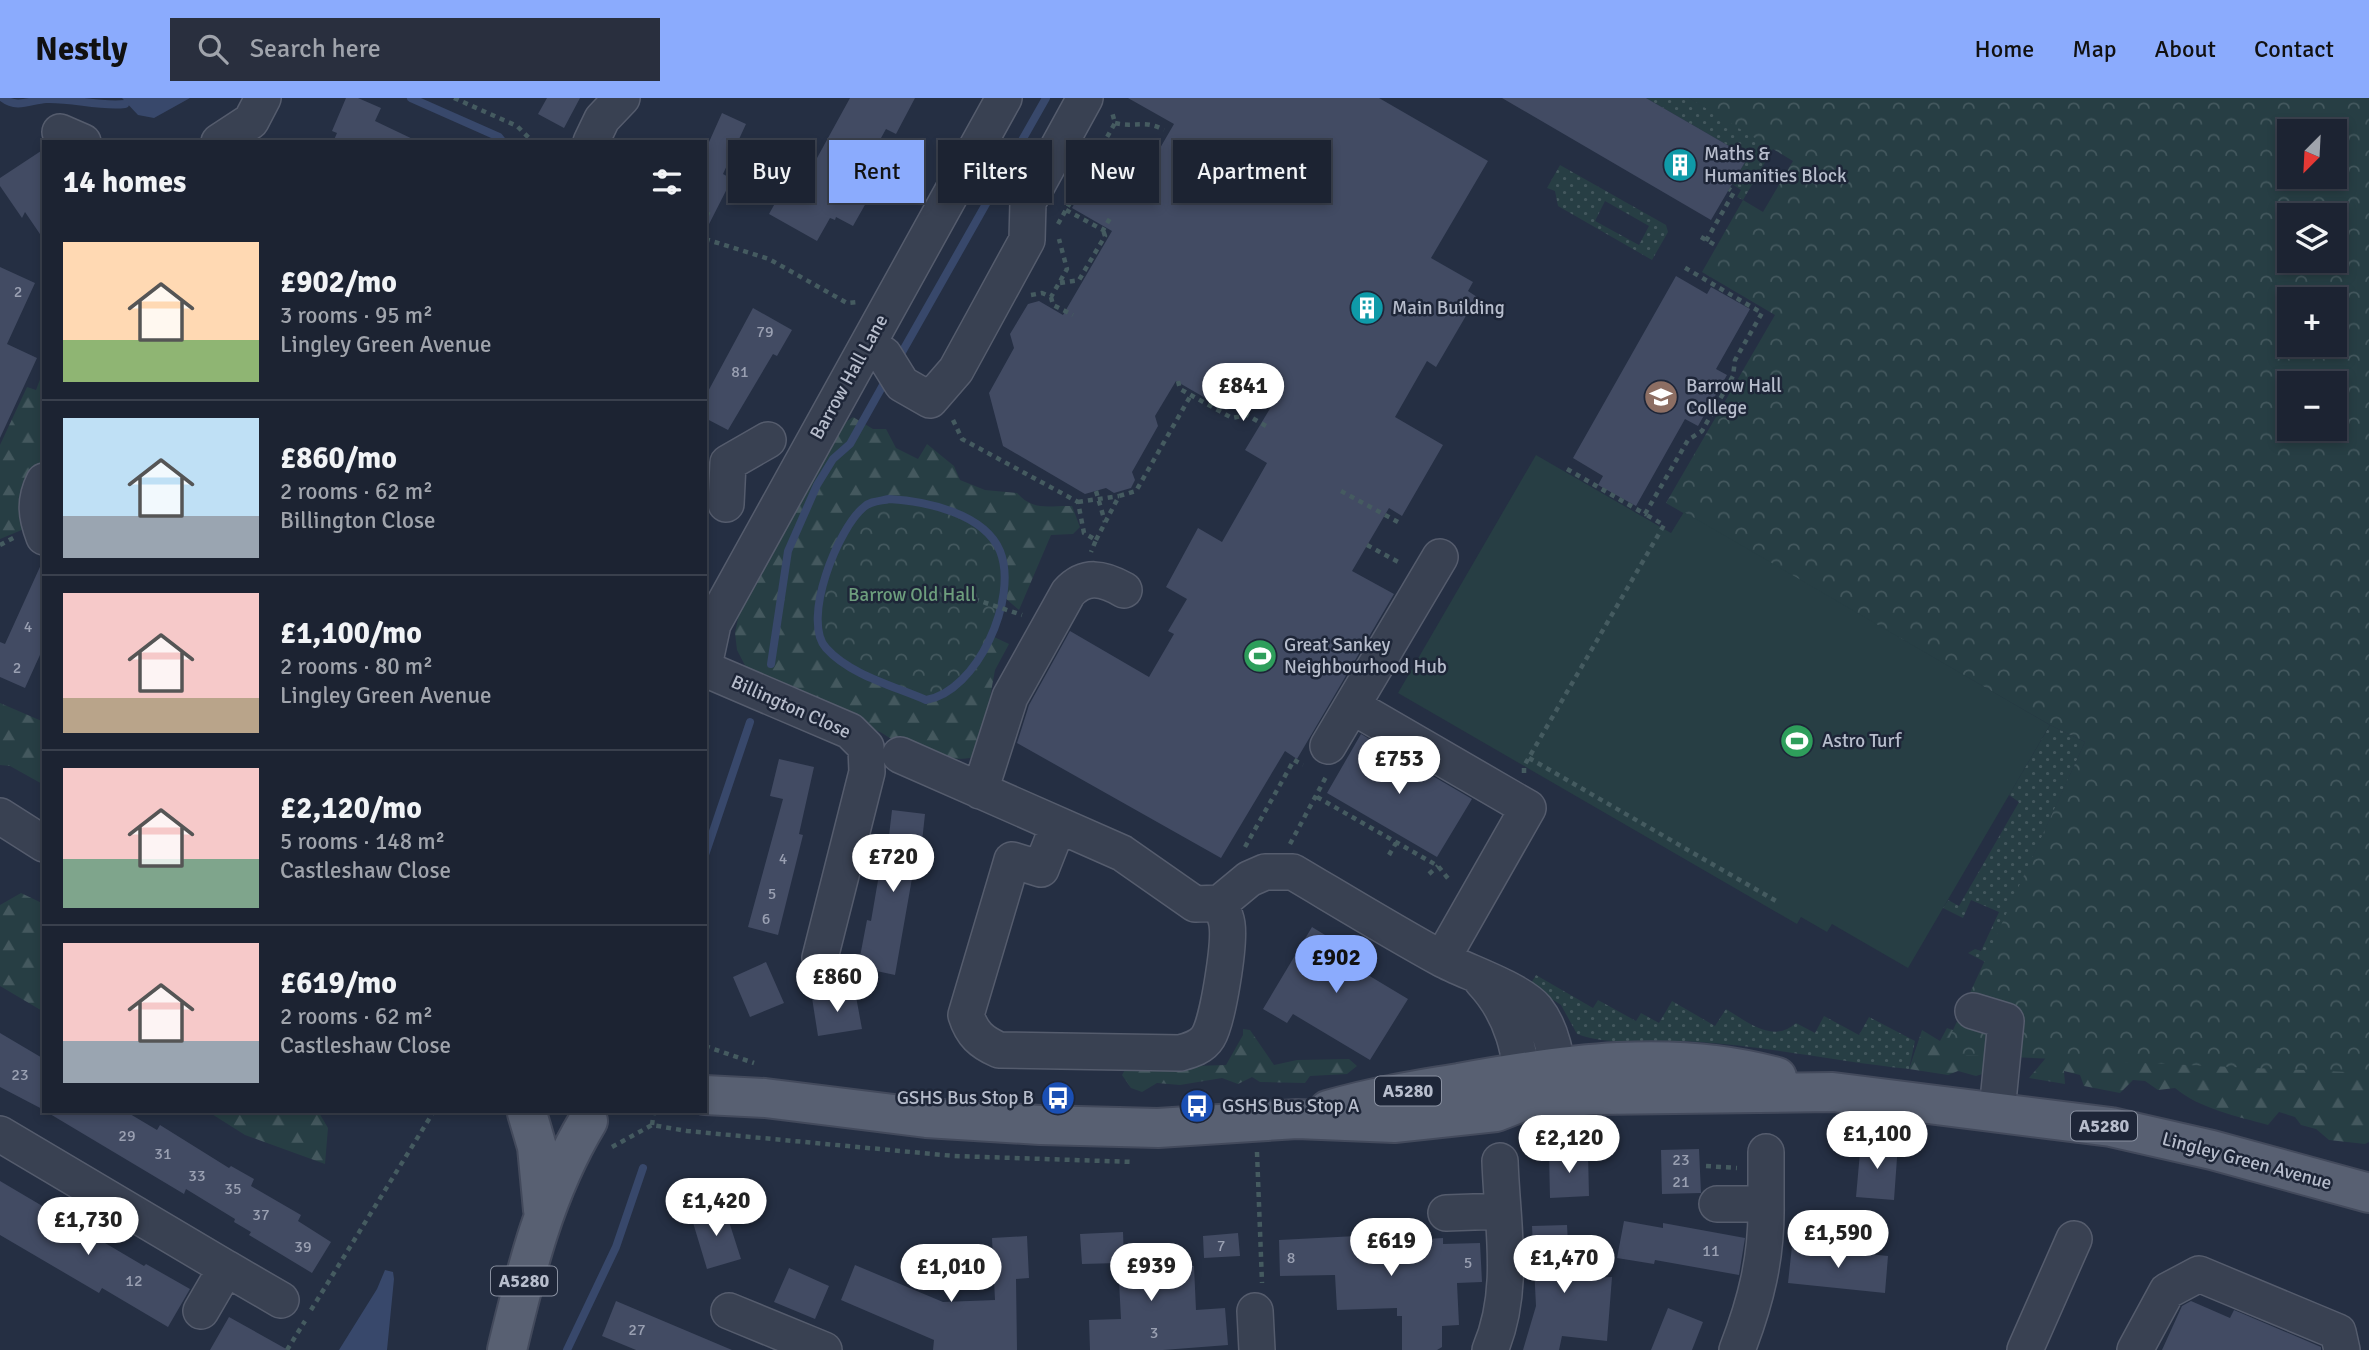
<!DOCTYPE html>
<html lang="en">
<head>
<meta charset="utf-8">
<style>
	body { margin:0; font-family:Signika,sans-serif; background:#292f3e; color:#f1f3f6; height:100vh; display:flex; flex-direction:column; font-size:26px; white-space:nowrap }
	* { box-sizing:border-box; margin:0 }
	p { font-size:23px; color:#a0a4ac }
	.icon { flex:none; width:38px; height:38px; fill:none; stroke:currentColor; stroke-width:2; stroke-linecap:round; stroke-linejoin:round }
	.map { position:relative; flex:1; overflow:hidden }
	.details { position:absolute; left:42px; top:42px; width:665px; height:973px; display:flex; flex-direction:column; background:#1c2332; border-radius:0px; box-shadow:0 4px 10px #0003,0 0 0 2px #3a404d }
	.details>* { flex:none }
	.hud { position:absolute; left:728px; top:42px; width:665px; height:63px; display:flex; gap:14px }
	.needle { width:46px; rotate:204deg }
	.buttons { position:absolute; left:2277px; top:21px; display:grid; gap:14px }
	.buttons a { display:grid; place-items:center; width:70px; height:70px; border-radius:0px; background:#1c2332; box-shadow:0 4px 10px #0003,0 0 0 2px #3a404d; font-size:35px }
	.price { position:absolute; translate:-50% -60px; padding:0 16px; border-radius:24px; background:#fff; color:#222; font-size:23px; line-height:46px; filter:drop-shadow(0 2px 4px #0008) }
	.price::after { content:''; position:absolute; left:50%; top:42px; width:21px; height:16px; margin-left:-10px; background:inherit; clip-path:polygon(0 0,100% 0,50% 100%) }
	.price.selected { background:#8babfd; color:#111 }
	ul { padding:0; list-style:none }
	li { display:flex; align-items:center; gap:21px; height:175px; padding:0 21px }
	li+li { border-top:2px solid #3a404d }
	li span { display:grid; place-items:center; flex:none; width:196px; height:140px; border-radius:0px; color:#555 }
	li>.icon { margin-inline-start:auto }
	span .icon { width:84px; height:84px; fill:#fffc; stroke-width:1 }
	li b { font-size:30px }
	h2 { display:flex; justify-content:space-between; align-items:center; height:84px; padding:0 21px; font-size:30px }
	.chip { padding:0 24px; border-radius:0px; background:#1c2332; box-shadow:0 4px 10px #0003,0 0 0 2px #3a404d; font-size:24px; line-height:63px }
	.chip.selected { background:#8babfd; color:#111 }
	header { display:flex; align-items:center; gap:42px; box-sizing:border-box; height:98px; padding:0 35px; background:#8babfd; color:#111 }
	header strong { font-size:33px }
	nav { display:flex; gap:38px; margin-inline-start:auto; font-size:24px }
	.search { width:490px; height:63px; background:#292f3e; display:flex; align-items:center; gap:18px; box-sizing:border-box; padding:0 24px; border-radius:0px; color:#a0a4ac; font-size:26px }
	.map>svg:first-child { display:block }
	.grass { fill:url(#grass-dots); fill-rule:evenodd }
	.forest { fill:url(#forest-firs) }
	.park { fill:url(#park-crowns); fill-rule:evenodd }
	.pitch { fill:#273e44 }
	.water { fill:#38486b }
	.lines { fill:none; stroke-linecap:round; stroke-linejoin:round }
	.stream { stroke:#38486b; stroke-width:8 }
	.building { fill:#424b63 }
	.minor-casing { stroke:#555c6d; stroke-width:38 }
	.major-casing { stroke:#434a5c; stroke-width:42 }
	.path { stroke:#455b60; stroke-width:4.5; stroke-dasharray:5 5; stroke-linecap:butt }
	.minor { stroke:#394152; stroke-width:35 }
	.major { stroke:#586072; stroke-width:38 }
	.labels { text-anchor:middle; dominant-baseline:central; stroke-width:5; stroke-linejoin:round; paint-order:stroke }
	.number-label { font-size:16px; fill:#9aa0b2 }
	.shield { fill:#1e2638; stroke:#8990a0; stroke-width:2 }
	.shield-label { font-size:18px; font-weight:bold; fill:#b7bdcc }
	.poi-label { font-size:19px; fill:#b7bdcc; stroke:#1e2638; text-anchor:start }
	.street-label { font-size:19px; fill:#b7bdcc; stroke:#1e2638 }
	.park-label { font-size:19px; fill:#6d9e7d; stroke:#1e2638 }
</style>
</head>
<body>
<header>
<strong>Nestly</strong>
<div class="search"><svg class="icon" aria-label="search" viewBox="0 0 24 24"><circle cx="10" cy="10" r="6"/><path d="M15 15l6 6"/></svg>Search here</div>
<nav><a>Home</a><a>Map</a><a>About</a><a>Contact</a></nav>
</header>
<div class="map">
<svg width="2369" height="1252" viewBox="0 0 2369 1252">
	<defs>
		<pattern id="grass-dots" width="8" height="8" patternUnits="userSpaceOnUse" patternTransform="scale(1.75)"><rect width="8" height="8" fill="#273e44"/><path d="M2 2h.1M6 6h.1" fill="none" stroke="#44585e" stroke-width="1.8" stroke-linecap="round"/></pattern>
		<pattern id="forest-firs" width="22" height="20" patternUnits="userSpaceOnUse" patternTransform="scale(1.75)"><rect width="22" height="20" fill="#273e44"/><path d="M5 1l3.5 6h-7zM16 11l3.5 6h-7z" fill="#44585e"/></pattern>
		<pattern id="park-crowns" width="20" height="18" patternUnits="userSpaceOnUse" patternTransform="scale(1.75)"><rect width="20" height="18" fill="#273e44"/><path d="M2 6a3 3 0 1 1 6 0M12 15a3 3 0 1 1 6 0" fill="none" stroke="#44585e"/></pattern>
	</defs>
	<rect width="100%" height="100%" fill="#252f43"/>
	<path class="grass" d="M1646 0H1689L1774 49 1743 102 1737 99 1741 92 1732 86 1748 59Z
		M1560 67 1666 127 1668 134 1652 162 1558 108 1555 93 1547 90ZM1605 103 1649 128 1639 147 1595 123Z
		M2050 627 2085 644 1985 864 1968 855 1975 851 1981 853 1999 814 1971 802 1963 820 1943 810 1948 802 1959 808 2019 704 2009 697Z
		M1536 877 1593 910 1598 902 1636 923 1641 915 1659 925 1672 903 1715 928 1726 911C1748 924 1773 946 1796 925L1815 935 1824 918 1859 937 1869 919 1915 943 1909 971C1839 964 1770 949 1700 944 1659 940 1615 950 1577 936L1561 907 1530 887Z"/>
	<path class="forest" d="M44 271V367L29 429 0 441V347L27 289 36 292Z
		M853 319 873 331H886L896 350 918 361 927 346 954 368 960 382 985 392 1017 395C1034 414 1050 407 1072 408L1080 429 1073 436 1051 437 1019 512 1004 499 1000 453 959 415 921 403 889 401 976 565 992 538 1009 546 995 572 984 632 973 659C949 666 918 653 896 643 886 639 882 633 871 631L750 577 737 552 735 535 742 501 837 330Z
		M0 605 44 624V687L10 668 0 667Z
		M21 795 44 806V914L0 888V807Z
		M1947 930 1997 947 1992 973 1976 978 1958 973 1948 977 1909 971 1922 932 1940 943Z
		M1243 931 1250 932 1274 967 1297 962 1349 961 1357 968 1347 976 1310 978 1305 985 1260 984 1252 979 1238 986 1222 980 1180 987 1157 985 1142 994 1131 990 1122 977 1126 970 1226 967 1243 937Z
		M2369 943V1044L2365 1046 2329 1042 2316 1031 2301 1027 2295 1019 2279 1014 2268 1027C2237 1018 2200 1011 2175 990L2158 992 2145 983 2133 982 2120 995 2084 988 2080 977 2064 973 2065 986 2029 980 2050 955Z
		M207 1013H318L328 1030 325 1066 245 1037Z"/>
	<path class="park" d="M1689 0H2369V975L1942 956 2085 644 2050 627 1666 405 1775 217 1702 174 1743 102 1763 114 1793 63ZM2289 33H2334V79H2289ZM2289 117H2334V163H2289ZM2289 201H2334V247H2289ZM2289 285H2334V331H2289Z
		M889 401C925 403 984 415 1000 453 1019 500 977 594 926 602 894 588 850 577 826 550 801 522 838 430 864 408 870 403 881 403 889 401Z"/>
	<path class="pitch" d="M1536 357 1671 435 1684 414 2050 627 1908 870 1832 826 1827 834 1801 819 1797 826 1398 595Z"/>
	<path class="water" d="M122 0H190L154 20 138 17Z
		M385 1172 393 1174 394 1181 387 1252H339L377 1191Z"/>
	<g class="lines">
		<path class="stream" d="M3 0C17 11 31 2 46 1 73 0 99 9 125 6
			M411 0 499 39 503 44
			M897 263 1046 0
			M889 401C925 403 984 415 1000 453 1019 500 977 594 926 602 894 588 850 577 826 550 801 522 838 430 864 409 870 403 881 403 889 401Z
			M771 566 788 453 817 387 833 361 850 346 887 280
			M705 757 750 624
			M567 1252 616 1149 643 1070"/>
	</g>
	<path class="building" d="M346 0H358L381 10 375 23 419 44H333L337 35 332 33Z
		M547 0H580L564 30 538 16Z
		M850 0H915L896 36 886 31 850 96 866 105 853 128 836 119 835 122 830 120 817 143 769 116 792 75 784 70 796 49 817 60Z
		M1128 0H1379L1488 63 1431 160 1473 184 1468 193 1477 199 1436 269 1427 263 1395 319 1443 347 1402 418 1389 410 1352 473 1394 496 1297 661 1285 653 1221 760 1017 645 1029 607 1070 533 1149 579 1174 536 1168 533 1187 501 1166 489 1198 430 1222 444 1267 365 1245 352 1277 299 1226 312 1176 283 1155 318 1158 328 1132 374 1135 382 1131 390 1114 395 1106 390 1085 396 1003 348 989 295 1014 250 1010 236 1028 206 1039 203 1063 217 1112 133 1072 110 1104 53 1145 76 1174 26Z
		M1502 0H1646L1748 59 1711 122Z
		M722 15 746 26 723 76 732 81 705 134V53Z
		M44 51V142L25 114 22 120 0 88V80Z
		M0 169 35 185 7 246 37 260 0 340Z
		M1676 178 1707 196 1711 189 1750 211 1716 271 1727 277 1698 328 1685 321 1636 408 1598 387 1603 378 1573 360Z
		M753 210 792 232 777 258 773 256 728 332 705 320V299Z
		M44 460V548L25 590 0 579V544L5 546Z
		M1361 636 1472 701 1437 759 1327 695Z
		M779 661 814 669 799 736 803 737 778 837 748 829 783 701 770 698Z
		M892 712 925 716 921 753 917 752 895 877 858 869 867 822 871 823 880 771 885 772Z
		M1312 829 1374 867 1368 877 1408 901 1370 962 1293 916 1287 925 1263 911Z
		M766 864 784 905 750 919 733 879Z
		M855 893 862 931 818 938 812 900Z
		M0 935 44 961V1012L0 989Z
		M45 1013H125L157 1032 160 1027 229 1070 231 1068 254 1081 251 1088 301 1117 298 1123 331 1144 312 1175 249 1137 251 1134 234 1124 235 1121 186 1091 184 1096Z
		M1861 1043 1898 1046 1894 1102 1856 1099Z
		M1699 1051 1701 1095 1662 1096 1661 1052Z
		M1588 1055 1589 1098 1550 1100 1549 1056Z
		M0 1083 144 1168 146 1166 190 1191 168 1229 102 1190 99 1195 0 1137Z
		M724 1108 741 1161 707 1171 691 1118Z
		M1624 1123 1663 1130V1125L1745 1140 1739 1177 1655 1162 1654 1166 1617 1160Z
		M1567 1127 1570 1181 1612 1179 1607 1243 1562 1238 1559 1252H1523L1536 1208 1532 1128Z
		M1123 1134 1124 1161 1164 1159V1168H1194L1196 1212 1225 1210 1228 1247 1163 1252H1090L1089 1222 1121 1221 1118 1165 1082 1166 1080 1136Z
		M1238 1135 1240 1158 1204 1160 1203 1138Z
		M1376 1137 1396 1138V1143L1443 1140V1146L1480 1145 1482 1184 1457 1185 1459 1227 1442 1228V1249L1437 1252H1402V1218H1397V1210L1337 1212 1335 1177 1280 1178 1279 1142Z
		M1027 1138 1029 1180 1016 1181 1017 1252H933L934 1242 841 1202 855 1167 943 1204 995 1202 992 1140Z
		M1792 1148 1888 1158 1885 1195 1788 1185Z
		M789 1170 829 1188 815 1221 774 1204Z
		M616 1203 732 1252H636L602 1238Z
		M2191 1203 2230 1220 2234 1212 2321 1249V1252H2162L2182 1208Z
		M1668 1210 1703 1224 1692 1252H1651Z
		M229 1219 288 1252H210Z"/>
	<g class="lines">
		<g class="minor-casing">
			<path id="minor" d="M60 34 83 44
				M219 44 251 23 263 0
				M591 44 602 21 622 0
				M868 246 884 257 902 286 930 302 956 272 1027 142 1028 104 1085 0
				M44 383C34 403 36 418 44 439
				M726 406 728 365 768 342
				M705 563 713 526 1004 0
				M705 571 850 633 866 649 867 674 820 860
				M1352 608 1528 710 1442 861
				M1328 648 1440 459
				M900 657 1122 755 1195 806 1220 805 1249 781 1265 774H1293C1342 803 1391 833 1442 861 1466 874 1519 891 1536 911 1555 935 1557 967 1561 997
				M980 693 1010 599 1068 495C1085 476 1103 480 1124 492
				M0 718 44 746
				M1058 728 1041 771 1012 762 966 917C972 936 981 944 999 952L1180 955C1191 952 1202 949 1208 939 1218 923 1230 846 1227 826 1226 819 1223 812 1220 805
				M1482 883C1514 917 1521 956 1524 1001
				M1973 913 2006 923 1997 1013
				M0 1036 226 1170
				M1717 1106H1766V1054
				M1446 1115 1502 1113
				M201 1213 226 1170 281 1202
				M729 1213 824 1252
				M1255 1213 1257 1252
				M1490 1252C1516 1192 1502 1126 1500 1063
				M1737 1252C1756 1203 1767 1159 1766 1106
				M2025 1252 2074 1141
				M2135 1252 2167 1193 2199 1176 2338 1234 2342 1252"/>
		</g>
		<g class="major-casing">
			<path id="major" d="M705 997 765 1000 926 1020 1040 1027 1158 1030 1297 1021 1394 1025 1496 1014 1524 1003 1594 997 1833 994 2111 1029 2212 1052 2369 1095
				M1328 1012C1372 999 1415 992 1459 985 1562 966 1674 950 1777 979
				M527 1015 537 1049 543 1112
				M507 1252C526 1172 545 1094 588 1023"/>
		</g>
		<path class="path" d="M454 0 517 28 533 44
			M1115 25C1135 30 1144 21 1164 32
			M1103 47 1141 69 1128 93
			M1066 112 1103 132 1112 117
			M705 115 711 117
			M1058 126 1115 25 1112 14
			M1701 139 1717 148
			M705 141 769 161 847 205 857 204
			M1706 143 1734 94 1729 91
			M1060 185 1079 182 1105 138 1103 132
			M1031 197 1042 195 1051 199 1067 171 1059 141
			M1051 199 1053 207 1073 217
			M1178 283 1180 291 1232 320 1247 317 1266 328
			M953 322 962 341 1078 404 1084 435 1096 442 1091 454
			M1567 371 1645 416 1688 342 1702 333 1733 278 1735 262 1762 215 1682 168
			M1096 393 1105 424
			M1341 393 1398 424
			M1078 404 1119 398
			M1096 442 1119 398 1136 393 1191 297
			M0 447 15 439
			M1367 447 1402 466
			M974 501 1022 517
			M1529 660 1776 803
			M1524 675V668L1664 427 1645 416
			M1317 699 1438 768 1450 783
			M1290 746 1327 677
			M1245 749 1294 662 1303 667
			M1389 757 1396 745
			M1429 776 1438 768
			M705 948 754 965
			M652 1027 654 1013
			M612 1049 652 1027 687 1033 954 1058 1134 1064
			M1257 1054 1262 1185
			M1706 1068 1737 1070
			M311 1212 434 1013
			M287 1252 305 1223"/>
		<use href="#minor" class="minor"/>
		<use href="#major" class="major"/>
	</g>
	<defs>
		<g id="building-disc" transform="scale(1.75)"><circle r="9.5" fill="#0f9aa8" stroke="#1e2638"/><path d="M-4-6H4V6H1V3H-1V6H-4ZM-2.5-4.3h1.7v1.8h-1.7ZM.8-4.3h1.7v1.8H.8ZM-2.5-1h1.7V.8h-1.7ZM.8-1h1.7V.8H.8Z" fill="#fff"/></g>
		<g id="university-disc" transform="scale(1.75)"><circle r="9.5" fill="#8d6e63" stroke="#1e2638"/><path d="M0-5L7-2L0 1L-7-2ZM-4 1L0 2.5L4 1V4Q0 6-4 4Z" fill="#fff"/></g>
		<g id="stadium-disc" transform="scale(1.75)"><circle r="9.5" fill="#2e9e5b" stroke="#1e2638"/><path d="M0-5a6.5 5 0 1 0 0 10a6.5 5 0 1 0 0-10ZM-3.5-1.8h7v3.6h-7Z" fill="#fff"/></g>
		<g id="bus-disc" transform="scale(1.75)"><circle r="9.5" fill="#1a4fb4" stroke="#1e2638"/><path d="M-5-6H5V4H4V6H2V4H-2V6H-4V4H-5ZM-3.5-4V0h7V-4ZM-3.5 1.2v1.5H-2V1.2ZM2 1.2v1.5H3.5V1.2Z" fill="#fff"/></g>
	</defs>
	<g fill-rule="evenodd">
		<use href="#building-disc" x="1680" y="67"/>
		<use href="#building-disc" x="1367" y="210"/>
		<use href="#university-disc" x="1661" y="299"/>
		<use href="#stadium-disc" x="1260" y="558"/>
		<use href="#stadium-disc" x="1797" y="643"/>
		<use href="#bus-disc" x="1058" y="1000"/>
		<use href="#bus-disc" x="1197" y="1008"/>
	</g>
	<g class="labels">
		<g class="number-label">
			<text x="18" y="194">2</text>
			<text x="765" y="234">79</text>
			<text x="740" y="274">81</text>
			<text x="28" y="529">4</text>
			<text x="17" y="570">2</text>
			<text x="783" y="761">4</text>
			<text x="772" y="796">5</text>
			<text x="766" y="821">6</text>
			<text x="20" y="977">23</text>
			<text x="127" y="1038">29</text>
			<text x="163" y="1056">31</text>
			<text x="1681" y="1062">23</text>
			<text x="197" y="1078">33</text>
			<text x="1681" y="1084">21</text>
			<text x="233" y="1091">35</text>
			<text x="261" y="1117">37</text>
			<text x="1221" y="1148">7</text>
			<text x="303" y="1149">39</text>
			<text x="1711" y="1153">11</text>
			<text x="1291" y="1160">8</text>
			<text x="1468" y="1165">5</text>
			<text x="134" y="1183">12</text>
			<text x="637" y="1232">27</text>
			<text x="1154" y="1235">3</text>
		</g>
		<g class="shield">
			<rect x="1375" y="978.5" width="66" height="29" rx="5"/>
			<rect x="2071" y="1013.5" width="66" height="29" rx="5"/>
			<rect x="491" y="1168.5" width="66" height="29" rx="5"/>
		</g>
		<g class="shield-label">
			<text x="1408" y="993">A5280</text>
			<text x="2104" y="1028">A5280</text>
			<text x="524" y="1183">A5280</text>
		</g>
		<g class="poi-label">
			<text x="1704" y="56">Maths &amp;<tspan x="1704" dy="22">Humanities Block</tspan></text>
			<text x="1392" y="210">Main Building</text>
			<text x="1686" y="288">Barrow Hall<tspan x="1686" dy="22">College</tspan></text>
			<text x="1284" y="547">Great Sankey<tspan x="1284" dy="22">Neighbourhood Hub</tspan></text>
			<text x="1822" y="643">Astro Turf</text>
			<text x="1034" y="1000" text-anchor="end">GSHS Bus Stop B</text>
			<text x="1222" y="1008">GSHS Bus Stop A</text>
		</g>
		<g class="street-label">
			<text transform="translate(849 279) rotate(-61)">Barrow Hall Lane</text>
			<text transform="translate(791 609) rotate(24)">Billington Close</text>
			<text transform="translate(2247 1063) rotate(15)">Lingley Green Avenue</text>
		</g>
		<g class="park-label">
			<text x="912" y="497">Barrow Old Hall</text>
		</g>
	</g>
</svg>
<div class="buttons">
<a><svg class="needle" viewBox="-14 -14 28 28"><path d="M0-13l5 13h-10z" fill="#e53935"/><path d="M0 13l5-13h-10z" fill="#a0a4ac"/></svg></a>
<a><svg class="icon" aria-label="layers" viewBox="0 0 24 24"><path d="M12 4l9 5-9 5-9-5zM3 14l9 5 9-5"/></svg></a>
<a>+</a>
<a>−</a>
</div>
<b class="price" style="left:1243px;top:325px">£841</b>
<b class="price" style="left:1399px;top:698px">£753</b>
<b class="price" style="left:893px;top:796px">£720</b>
<b class="price selected" style="left:1336px;top:897px">£902</b>
<b class="price" style="left:837px;top:916px">£860</b>
<b class="price" style="left:1877px;top:1073px">£1,100</b>
<b class="price" style="left:1569px;top:1077px">£2,120</b>
<b class="price" style="left:716px;top:1140px">£1,420</b>
<b class="price" style="left:88px;top:1159px">£1,730</b>
<b class="price" style="left:1838px;top:1172px">£1,590</b>
<b class="price" style="left:1391px;top:1180px">£619</b>
<b class="price" style="left:1564px;top:1197px">£1,470</b>
<b class="price" style="left:1151px;top:1205px">£939</b>
<b class="price" style="left:951px;top:1206px">£1,010</b>
<div class="hud">
<a class="chip">Buy</a>
<a class="chip selected">Rent</a>
<a class="chip">Filters</a>
<a class="chip">New</a>
<a class="chip">Apartment</a>
</div>
<section class="details">
<h2>14 homes<svg class="icon" aria-label="filters" viewBox="0 0 24 24"><path d="M4 7h16M4 17h16"/><circle cx="9" cy="7" r="2"/><circle cx="15" cy="17" r="2"/></svg></h2>
<ul>
<li><span style="background:linear-gradient(#ffd9b3 70%,#8fb573 0)"><svg class="icon" aria-label="home" viewBox="0 0 24 24"><path d="M3 11l9-7 9 7M6 9v11h12V9"/></svg></span><div><b>£902/mo</b><p>3 rooms · 95 m²</p><p>Lingley Green Avenue</p></div></li>
<li><span style="background:linear-gradient(#bfe0f5 70%,#9aa5b1 0)"><svg class="icon" aria-label="home" viewBox="0 0 24 24"><path d="M3 11l9-7 9 7M6 9v11h12V9"/></svg></span><div><b>£860/mo</b><p>2 rooms · 62 m²</p><p>Billington Close</p></div></li>
<li><span style="background:linear-gradient(#f6c9c9 75%,#b9a48a 0)"><svg class="icon" aria-label="home" viewBox="0 0 24 24"><path d="M3 11l9-7 9 7M6 9v11h12V9"/></svg></span><div><b>£1,100/mo</b><p>2 rooms · 80 m²</p><p>Lingley Green Avenue</p></div></li>
<li><span style="background:linear-gradient(#f6c9c9 65%,#7fa58c 0)"><svg class="icon" aria-label="home" viewBox="0 0 24 24"><path d="M3 11l9-7 9 7M6 9v11h12V9"/></svg></span><div><b>£2,120/mo</b><p>5 rooms · 148 m²</p><p>Castleshaw Close</p></div></li>
<li><span style="background:linear-gradient(#f6c9c9 70%,#9aa5b1 0)"><svg class="icon" aria-label="home" viewBox="0 0 24 24"><path d="M3 11l9-7 9 7M6 9v11h12V9"/></svg></span><div><b>£619/mo</b><p>2 rooms · 62 m²</p><p>Castleshaw Close</p></div></li>
</ul>
</section>
</div>
</body>
</html>
